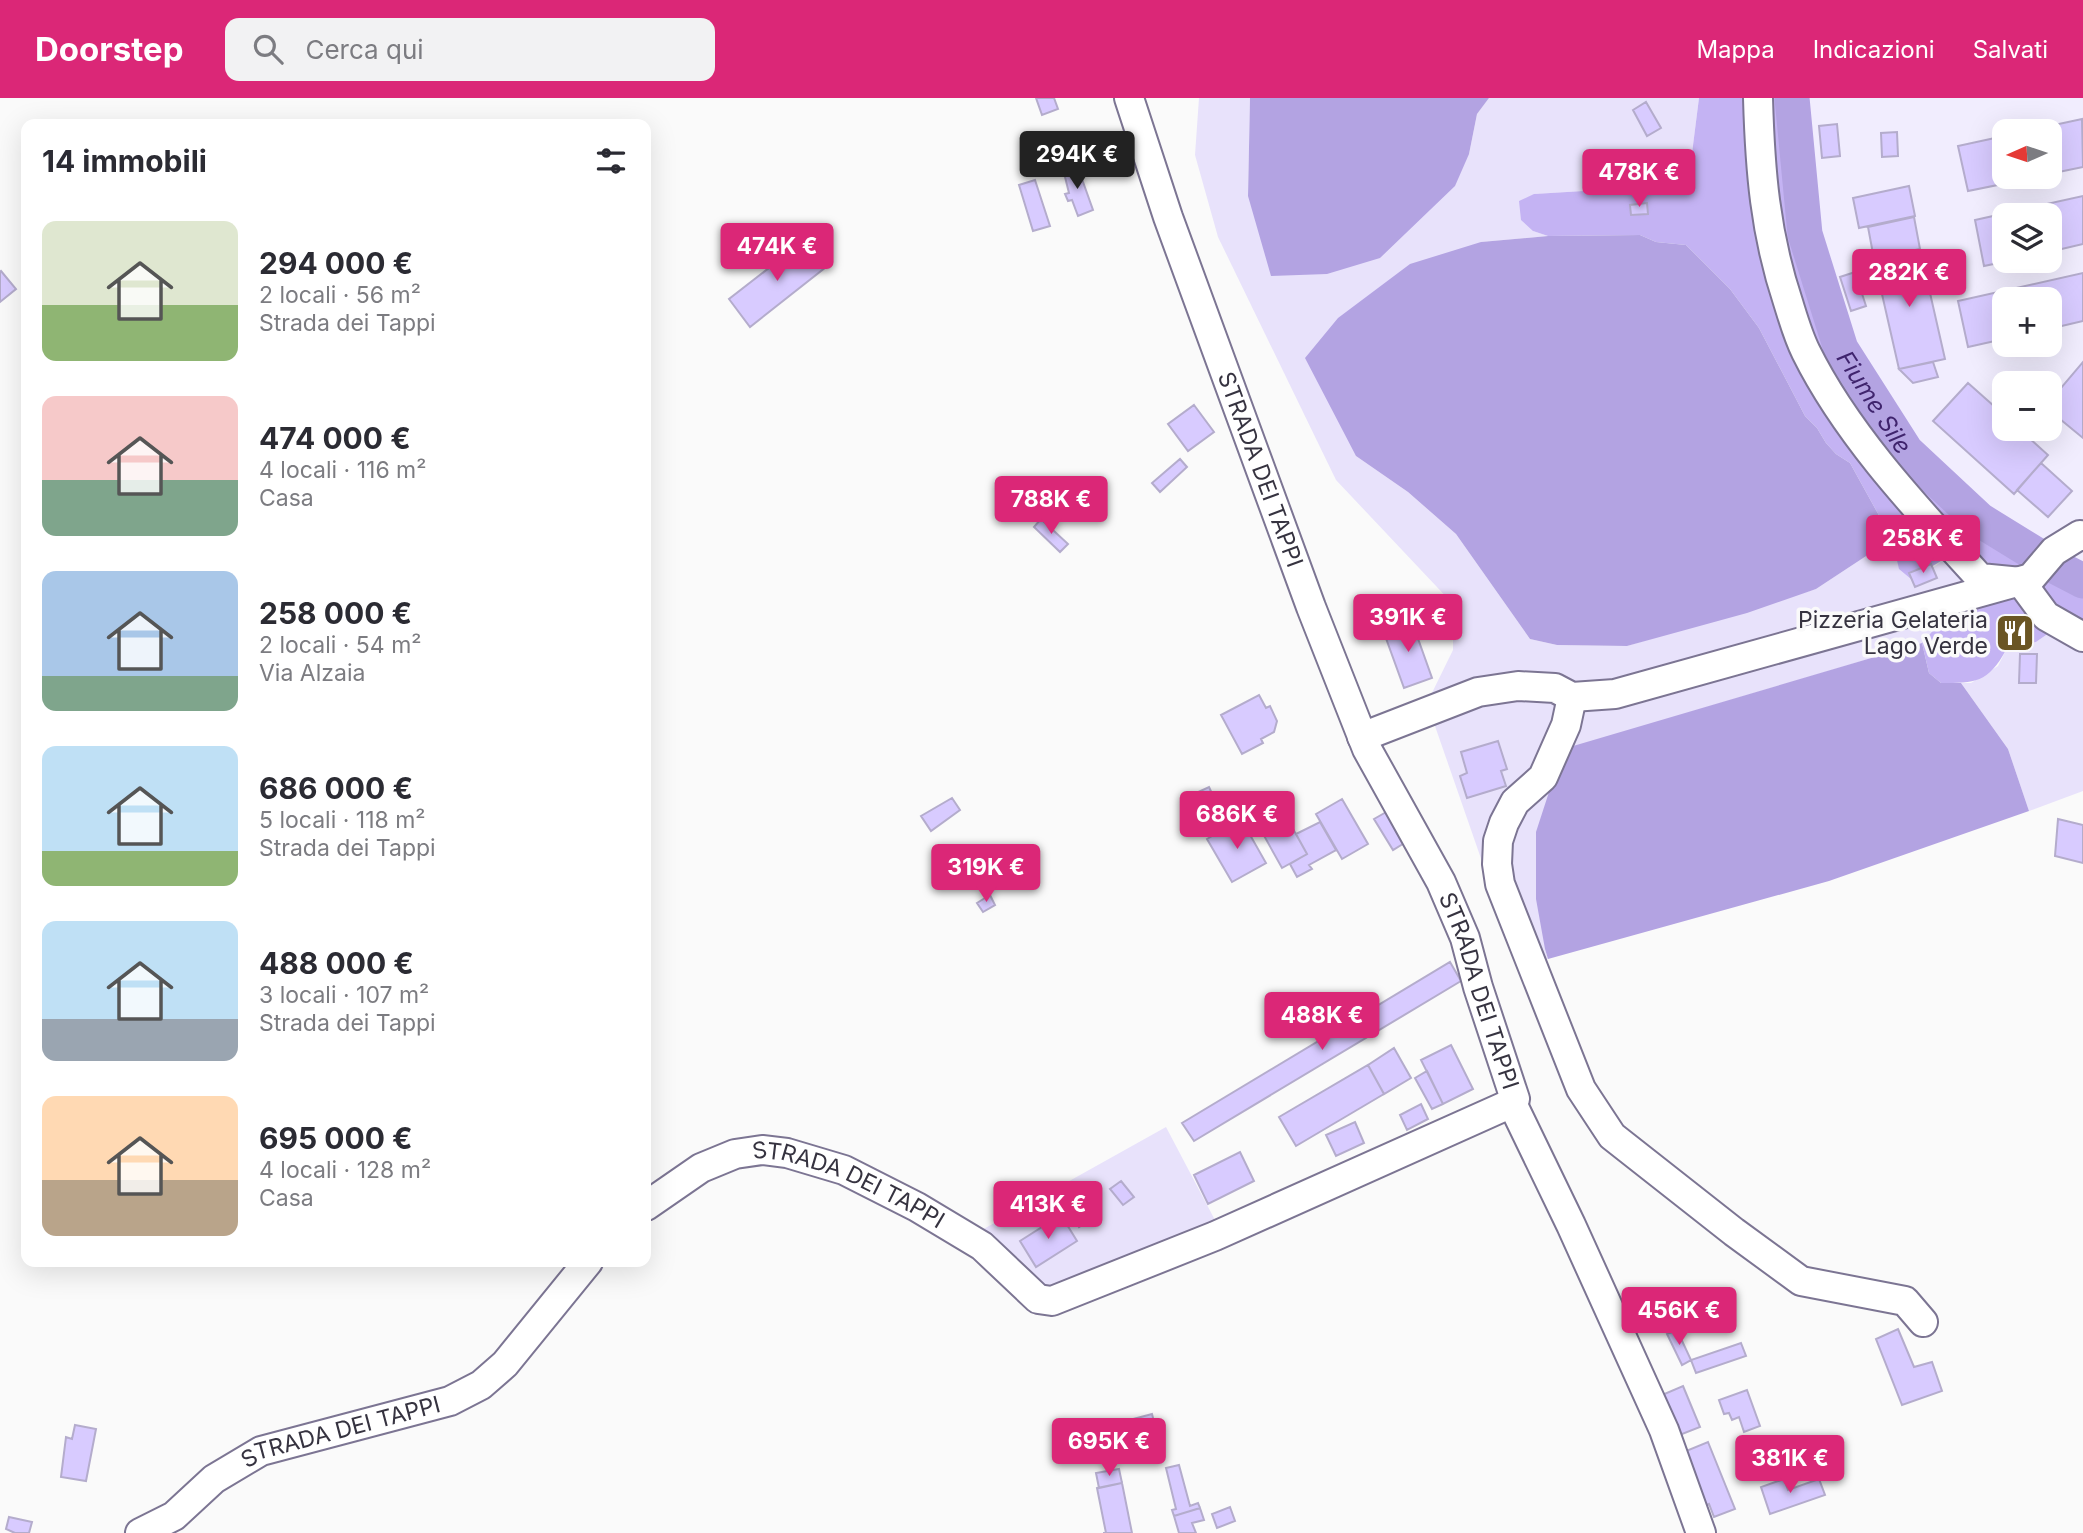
<!DOCTYPE html>
<html lang="it">
<head>
<meta charset="utf-8">
<style>
	body { margin:0; font-family:Inter,sans-serif; background:#f2f2f3; color:#2b2b33; height:100vh; display:flex; flex-direction:column; font-size:26px; white-space:nowrap }
	* { box-sizing:border-box; margin:0 }
	p { font-size:23px; color:#7c7c81 }
	.icon { flex:none; width:38px; height:38px; fill:none; stroke:currentColor; stroke-width:2; stroke-linecap:round; stroke-linejoin:round }
	.map { position:relative; flex:1; overflow:hidden }
	.side { position:absolute; left:21px; top:21px; width:630px; height:1148px; display:flex; flex-direction:column; background:#fff; border-radius:14px; box-shadow:0 7px 28px #0002 }
	.side>* { flex:none }
	.needle { width:46px; rotate:267deg }
	.tools { position:absolute; left:1992px; top:21px; display:grid; gap:14px }
	.tools a { display:grid; place-items:center; width:70px; height:70px; border-radius:14px; background:#fff; box-shadow:0 7px 28px #0002; font-size:35px }
	.price { position:absolute; translate:-50% -60px; padding:0 16px; border-radius:7px; background:#db2777; color:#fff; font-size:23px; line-height:46px; filter:drop-shadow(0 2px 4px #0008) }
	.price::after { content:''; position:absolute; left:50%; top:42px; width:21px; height:16px; margin-left:-10px; background:inherit; clip-path:polygon(0 0,100% 0,50% 100%) }
	.price.on { background:#222; color:#fff }
	ul { padding:0; list-style:none }
	li { display:flex; align-items:center; gap:21px; height:175px; padding:0 21px }
	li span { display:grid; place-items:center; flex:none; width:196px; height:140px; border-radius:14px; color:#555 }
	li>.icon { margin-inline-start:auto }
	span .icon { width:84px; height:84px; fill:#fffc; stroke-width:1 }
	li b { font-size:30px }
	h2 { display:flex; justify-content:space-between; align-items:center; height:84px; padding:0 21px; font-size:30px }
	header { display:flex; align-items:center; gap:42px; box-sizing:border-box; height:98px; padding:0 35px; background:#db2777; color:#fff }
	header strong { font-size:33px }
	nav { display:flex; gap:38px; margin-inline-start:auto; font-size:24px }
	.search { width:490px; height:63px; background:#f2f2f3; display:flex; align-items:center; gap:18px; box-sizing:border-box; padding:0 24px; border-radius:14px; color:#7c7c81; font-size:26px }
	.map>svg:first-child { display:block }
	.built { fill:#f1edfe; fill-rule:evenodd }
	.green { fill:#e8e2fb }
	.forest { fill:#c4b3f3 }
	.water { fill:#b3a3e2 }
	.lines { fill:none; stroke-linecap:round; stroke-linejoin:round }
	.river { stroke:#b3a3e2; stroke-width:35 }
	.building { fill:#d8cbff; stroke:#b4accc; stroke-width:2 }
	.minor-casing { stroke:#7c7593; stroke-width:32 }
	.minor { stroke:#fff; stroke-width:28 }
	.labels { text-anchor:middle; dominant-baseline:central; stroke-width:7; stroke-linejoin:round; paint-order:stroke }
	.street-label { font-size:23px; fill:#363340; stroke:#fafafa }
	.poi-label { font-size:23px; fill:#363340; stroke:#fafafa; text-anchor:end }
	.water-label { font-size:24px; font-style:italic; fill:#3f246d; stroke:#fafafa }
</style>
</head>
<body>
<header>
<strong>Doorstep</strong>
<div class="search"><svg class="icon" aria-label="search" viewBox="0 0 24 24"><circle cx="10" cy="10" r="6"/><path d="M15 15l6 6"/></svg>Cerca qui</div>
<nav><a>Mappa</a><a>Indicazioni</a><a>Salvati</a></nav>
</header>
<div class="map">
<svg width="2083" height="1435" viewBox="0 0 2083 1435">
	<rect width="100%" height="100%" fill="#fafafa"/>
	<path class="built" d="M1786 0H2083V476L1974 409 1938 378 1908 352 1882 321 1851 273 1835 244 1811 186 1793 120 1784 55ZM2004 33H2049V79H2004ZM2004 117H2049V163H2004ZM2004 201H2049V247H2004ZM2004 285H2049V331H2004Z"/>
	<path class="green" d="M1199 0H1250L1248 98 1469 56 1477 16 1489 0H1699L1690 71 1678 81 1663 85 1615 87 1600 92 1534 96 1533 133 1548 138 1481 144 1356 358 1408 394 1456 436 1530 541 1557 547 1627 548 1816 491 1892 441 1894 456 1925 475 1951 457 1981 459 1995 470 1958 511 1943 520 1922 545 1563 652 1545 851 1548 861 1519 870 1427 605 1453 552V506L1336 382 1218 139 1195 57Z
		M2049 535 2083 551V693L2029 713 2008 651 1961 585H1971L1998 568 2006 552 2036 544Z
		M1166 1029 1216 1124 1042 1200 971 1138Z"/>
	<path class="forest" d="M1699 0H1778L1788 99 1809 183 1840 260 1887 333 1964 419 2083 490V551L2049 535 2036 544 2006 552C1988 585 1975 585 1941 585L1929 575 1922 545 1944 520 1958 511 1995 470 1981 459 1951 457 1911 481 1899 471 1892 441 1850 365 1836 356 1826 345 1817 330 1805 318 1759 230 1730 191 1686 147 1656 144 1640 137 1548 138 1533 133 1521 122 1519 103 1534 96 1600 92 1615 87 1663 85 1678 81 1690 71Z"/>
	<path class="water" d="M1250 0H1489L1477 16 1469 56 1455 88 1380 160 1327 176 1271 178 1248 98Z
		M1640 137 1656 144 1686 147 1730 191 1759 230 1805 318 1817 330 1826 345 1836 356 1850 365 1892 441 1816 491 1747 515 1627 548 1557 547 1530 541 1456 436 1408 394 1356 358 1305 260 1338 220 1410 166 1481 144 1548 138Z
		M1922 545 1929 575 1941 585H1961L2008 651 2029 713 1829 783 1548 861 1545 851 1536 801V734L1563 651Z"/>
	<g class="lines">
		<path class="river" id="s1" d="M1792 0 1805 136 1841 251 1906 353 1980 422 2058 470 2083 483"/>
	</g>
	<path class="building" d="M1036 0H1054L1058 11 1042 17Z
		M1646 4 1661 30 1647 38 1633 12Z
		M2082 21 2083 69 2049 76V33H2026Z
		M1837 26 1840 58 1822 60 1819 28Z
		M1897 34 1898 58 1882 59 1881 35Z
		M2004 38V79H2037L1968 93 1958 48Z
		M1077 67 1093 112 1078 118 1072 102 1068 103 1065 96 1069 95 1063 71Z
		M1035 82 1050 128 1033 133 1019 87Z
		M1909 88 1915 118 1859 130 1853 100Z
		M2083 98V146L2049 154V117H2004V163H2008L1984 168 1975 122Z
		M1647 105 1648 116 1631 117 1630 107Z
		M1914 119 1920 151 1874 161 1868 129Z
		M805 142 826 169 750 229 729 201Z
		M1920 151 1945 261 1899 271 1874 161Z
		M1 173 16 191 0 204V174Z
		M1855 174 1866 208 1851 213 1840 179Z
		M2083 175V223L2049 231V201H2004V241L1968 249 1958 203Z
		M1933 264 1938 279 1913 285 1899 271Z
		M2083 264V340L2049 312V304Z
		M1968 285 2004 317V331H2019L2048 357 2014 396 1933 323Z
		M1194 307 1214 334 1188 353 1168 326Z
		M1180 361 1187 369 1160 394 1152 385Z
		M2041 365 2072 393 2048 419 2017 392Z
		M1041 421 1068 446 1060 454 1034 429Z
		M1931 466 1937 480 1915 489 1909 475Z
		M1411 521 1432 580 1404 590 1383 532Z
		M2020 556H2037L2036 585H2019Z
		M1259 597 1266 610 1270 608 1277 623 1274 634 1261 641 1263 645 1242 656 1221 617Z
		M1498 643 1507 671 1501 673 1506 688 1467 700 1460 678 1467 675 1461 654Z
		M1209 689 1214 700 1201 706 1196 695Z
		M1273 695 1307 756 1282 770 1248 709Z
		M952 700 960 712 931 733 921 718Z
		M1342 701 1368 746 1342 761 1316 716Z
		M1388 713 1406 744 1393 752 1374 721Z
		M1241 721 1266 765 1232 784 1207 741Z
		M2058 721 2083 727V765L2055 758Z
		M1320 724 1336 752 1309 767 1312 771 1297 779 1290 766 1307 756 1296 736Z
		M990 797 995 807 983 814 977 805Z
		M1450 864 1461 883 1194 1043 1182 1025Z
		M1451 947 1473 991 1443 1006 1421 962Z
		M1394 950 1411 980 1384 996 1368 967Z
		M1368 967 1384 996 1296 1048 1279 1019Z
		M1427 973 1443 1006 1432 1011 1415 980Z
		M1421 1006 1428 1021 1407 1032 1400 1017Z
		M1355 1024 1364 1045 1336 1058 1326 1037Z
		M1240 1054 1254 1083 1208 1106 1194 1077Z
		M1121 1083 1134 1099 1123 1107 1110 1091Z
		M1091 1102 1099 1116 1079 1129 1071 1115Z
		M1061 1117 1077 1143 1036 1169 1020 1143Z
		M1898 1231 1914 1269 1932 1264 1942 1293 1902 1307 1876 1241Z
		M1677 1232 1691 1262 1682 1267 1667 1236Z
		M1741 1245 1746 1258 1696 1275 1691 1262Z
		M1683 1288 1700 1329 1672 1340 1655 1300Z
		M1747 1292 1760 1328 1744 1334 1739 1319 1732 1322 1729 1315 1724 1316 1719 1302Z
		M1152 1316 1158 1339 1127 1347 1122 1324Z
		M75 1327 96 1331 86 1383 61 1379 66 1339 72 1341Z
		M1708 1344 1735 1411 1714 1419 1709 1406 1705 1408 1686 1353Z
		M1179 1367 1190 1408 1198 1405 1200 1410 1174 1418 1172 1412 1176 1411 1166 1370Z
		M1119 1371 1122 1385 1099 1390 1096 1375Z
		M1784 1381 1788 1392 1819 1381 1825 1397 1770 1416 1761 1389Z
		M1122 1385 1132 1435H1103H1106L1097 1390Z
		M1230 1409 1235 1423 1217 1430 1212 1416Z
		M1200 1410 1204 1422 1192 1425 1196 1435H1179L1174 1418Z
		M9 1419 32 1424 29 1435H15L6 1431Z"/>
	<g class="lines">
		<g class="minor-casing">
			<g id="minor">
				<path id="s2" d="M1129 0 1168 119 1311 509 1367 651 1441 784 1465 840 1478 889 1515 1001 1512 1005"/>
				<path d="M1758 0C1760 72 1765 135 1788 204 1793 220 1798 238 1806 254 1847 337 1918 412 1980 480L2021 484 2046 518 2083 539"/>
				<path d="M1572 599 1566 627 1543 679 1515 704 1504 725 1498 743 1497 766 1500 786 1581 991 1612 1038 1734 1134 1801 1183 1905 1203 1923 1224"/>
				<path d="M1362 639 1478 594 1518 588 1555 590 1572 599 1615 596 2031 480 2054 453 2080 437 2083 438"/>
				<path d="M1512 1005 1571 1127 1664 1332 1701 1435"/>
				<path id="s3" d="M646 1108 701 1070 735 1056 762 1052 787 1055 844 1072 917 1109 982 1148 1038 1201 1052 1203 1215 1138 1512 1005"/>
				<path id="s4" d="M140 1435 174 1418 214 1381 261 1353 450 1303 481 1287 505 1266 588 1164"/>
			</g>
		</g>
		<use href="#minor" class="minor"/>
	</g>
	<defs>
		<g id="restaurant-square" transform="scale(2.0125)"><rect x="-9" y="-9" width="18" height="18" rx="4" fill="#6a5524" stroke="#fafafa"/><path d="M-5-6h1v4h1v-4h1v4h1v-4h1v5L-1.5 .5V6h-2V.5L-5-1ZM5-6V6H3V1.5H1.5Q1.5-4 5-6Z" fill="#fff"/></g>
	</defs>
	<g fill-rule="evenodd">
		<use href="#restaurant-square" x="2015" y="535"/>
	</g>
	<g class="labels">
		<g class="street-label">
			<text stroke="none"><textPath href="#s2" startOffset="394">STRADA DEI TAPPI</textPath></text>
			<text stroke="none"><textPath href="#s2" startOffset="961">STRADA DEI TAPPI</textPath></text>
			<text stroke="none"><textPath href="#s3" startOffset="224">STRADA DEI TAPPI</textPath></text>
			<text stroke="none"><textPath href="#s4" startOffset="229">STRADA DEI TAPPI</textPath></text>
		</g>
		<g class="poi-label">
			<text x="1988" y="522">Pizzeria Gelateria<tspan x="1988" dy="26">Lago Verde</tspan></text>
		</g>
		<g class="water-label">
			<text stroke="none"><textPath href="#s1" startOffset="320">Fiume Sile</textPath></text>
		</g>
	</g>
</svg>
<div class="tools">
<a><svg class="needle" viewBox="-14 -14 28 28"><path d="M0-13l5 13h-10z" fill="#e53935"/><path d="M0 13l5-13h-10z" fill="#7c7c81"/></svg></a>
<a><svg class="icon" aria-label="layers" viewBox="0 0 24 24"><path d="M12 4l9 5-9 5-9-5zM3 14l9 5 9-5"/></svg></a>
<a>+</a>
<a>−</a>
</div>
<b class="price on" style="left:1077px;top:93px">294K €</b>
<b class="price" style="left:1639px;top:111px">478K €</b>
<b class="price" style="left:777px;top:185px">474K €</b>
<b class="price" style="left:1909px;top:211px">282K €</b>
<b class="price" style="left:1051px;top:438px">788K €</b>
<b class="price" style="left:1923px;top:477px">258K €</b>
<b class="price" style="left:1408px;top:556px">391K €</b>
<b class="price" style="left:1237px;top:753px">686K €</b>
<b class="price" style="left:986px;top:806px">319K €</b>
<b class="price" style="left:1322px;top:954px">488K €</b>
<b class="price" style="left:1048px;top:1143px">413K €</b>
<b class="price" style="left:1679px;top:1249px">456K €</b>
<b class="price" style="left:1109px;top:1380px">695K €</b>
<b class="price" style="left:1790px;top:1397px">381K €</b>
<section class="side">
<h2>14 immobili<svg class="icon" aria-label="filters" viewBox="0 0 24 24"><path d="M4 7h16M4 17h16"/><circle cx="9" cy="7" r="2"/><circle cx="15" cy="17" r="2"/></svg></h2>
<ul>
<li><span style="background:linear-gradient(#dfe7d0 60%,#8fb573 0)"><svg class="icon" aria-label="home" viewBox="0 0 24 24"><path d="M3 11l9-7 9 7M6 9v11h12V9"/></svg></span><div><b>294 000 €</b><p>2 locali · 56 m²</p><p>Strada dei Tappi</p></div></li>
<li><span style="background:linear-gradient(#f6c9c9 60%,#7fa58c 0)"><svg class="icon" aria-label="home" viewBox="0 0 24 24"><path d="M3 11l9-7 9 7M6 9v11h12V9"/></svg></span><div><b>474 000 €</b><p>4 locali · 116 m²</p><p>Casa</p></div></li>
<li><span style="background:linear-gradient(#a9c7e8 75%,#7fa58c 0)"><svg class="icon" aria-label="home" viewBox="0 0 24 24"><path d="M3 11l9-7 9 7M6 9v11h12V9"/></svg></span><div><b>258 000 €</b><p>2 locali · 54 m²</p><p>Via Alzaia</p></div></li>
<li><span style="background:linear-gradient(#bfe0f5 75%,#8fb573 0)"><svg class="icon" aria-label="home" viewBox="0 0 24 24"><path d="M3 11l9-7 9 7M6 9v11h12V9"/></svg></span><div><b>686 000 €</b><p>5 locali · 118 m²</p><p>Strada dei Tappi</p></div></li>
<li><span style="background:linear-gradient(#bfe0f5 70%,#9aa5b1 0)"><svg class="icon" aria-label="home" viewBox="0 0 24 24"><path d="M3 11l9-7 9 7M6 9v11h12V9"/></svg></span><div><b>488 000 €</b><p>3 locali · 107 m²</p><p>Strada dei Tappi</p></div></li>
<li><span style="background:linear-gradient(#ffd9b3 60%,#b9a48a 0)"><svg class="icon" aria-label="home" viewBox="0 0 24 24"><path d="M3 11l9-7 9 7M6 9v11h12V9"/></svg></span><div><b>695 000 €</b><p>4 locali · 128 m²</p><p>Casa</p></div></li>
</ul>
</section>
</div>
</body>
</html>
